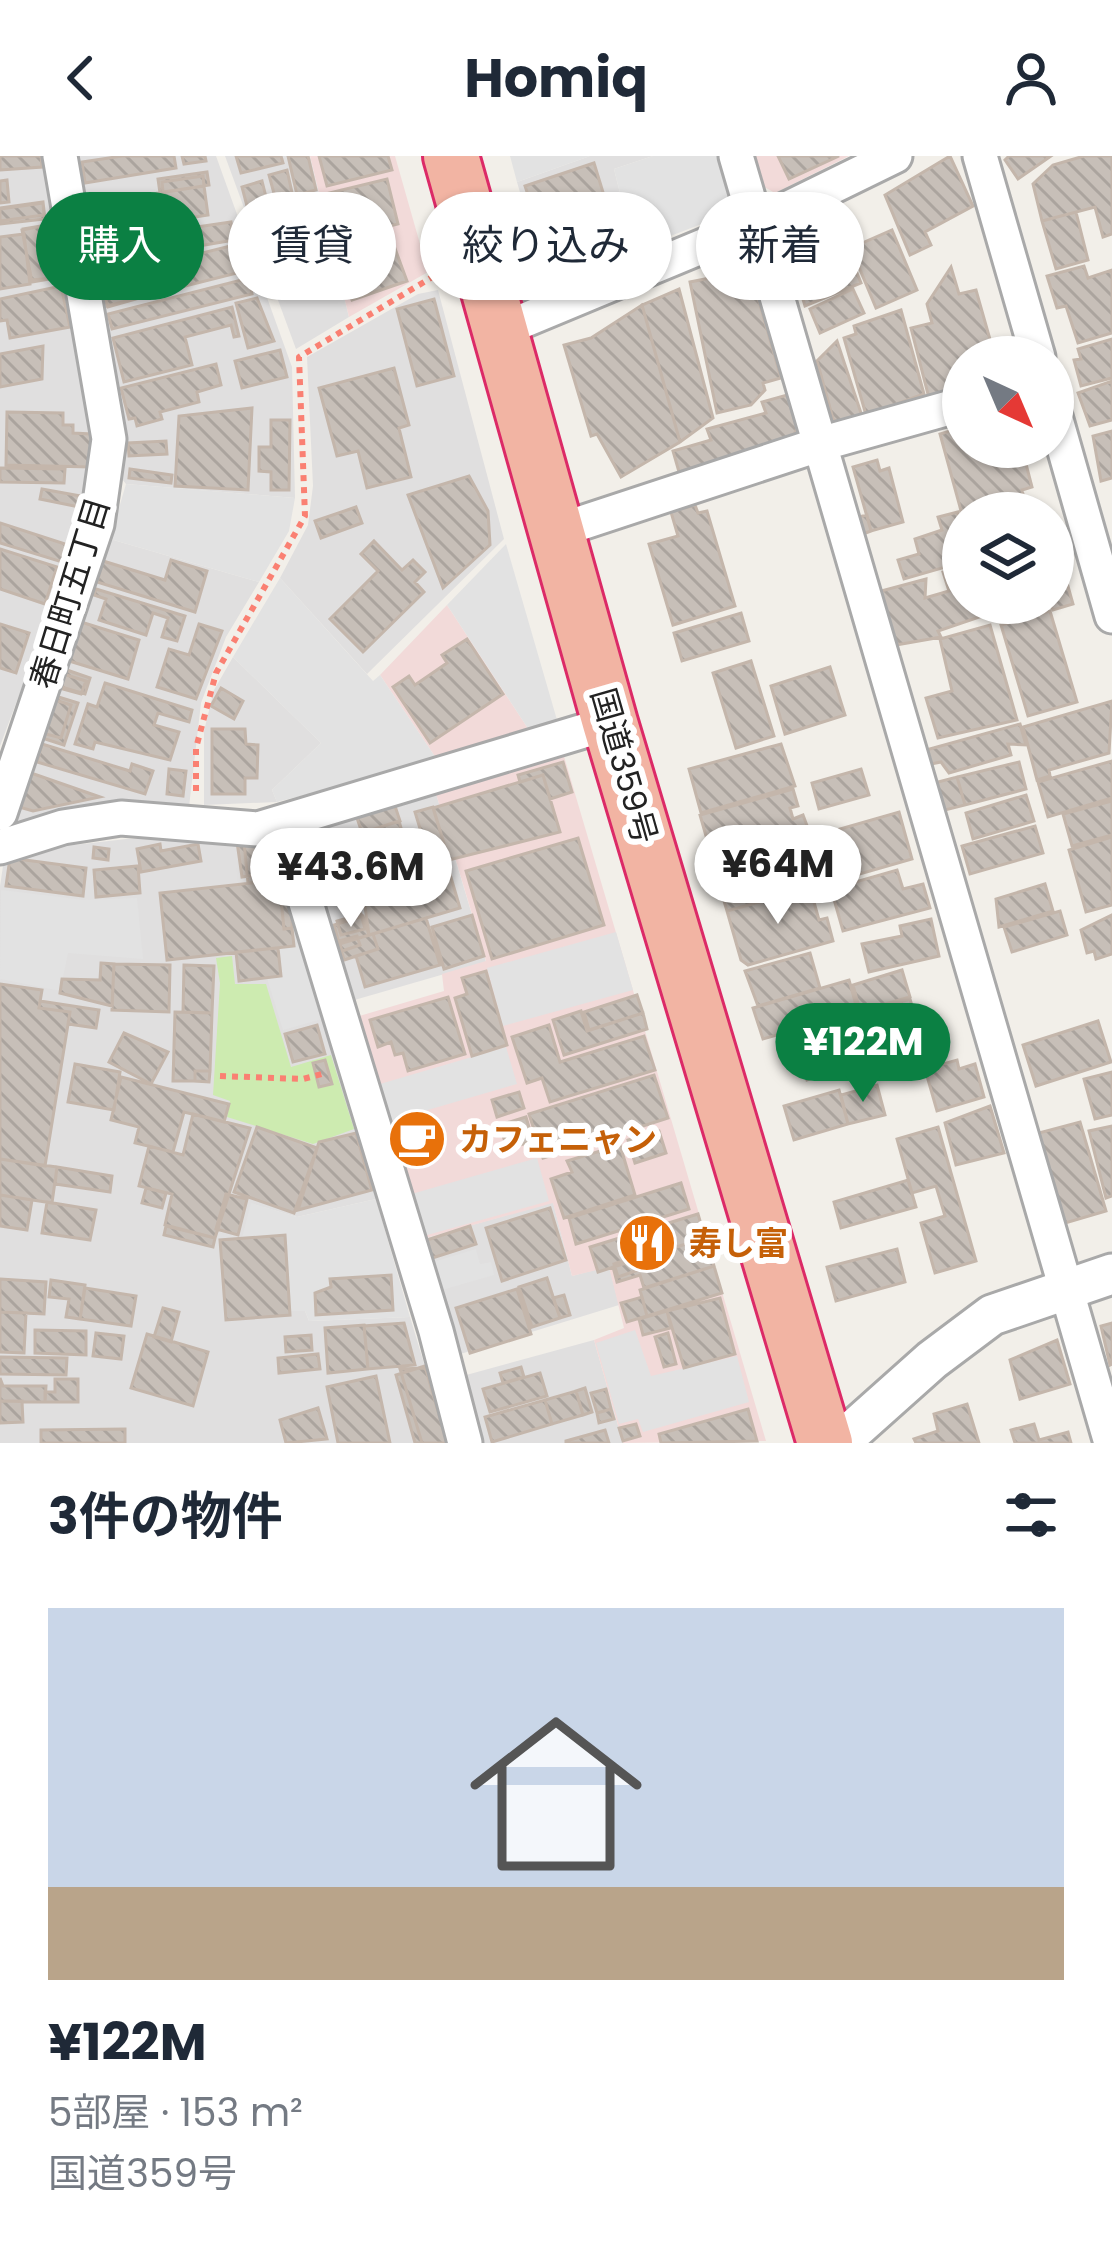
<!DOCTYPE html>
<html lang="ja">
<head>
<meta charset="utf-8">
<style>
	body { margin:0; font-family:Poppins,"Noto Sans JP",sans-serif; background:#f2f2f3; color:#1f2937; height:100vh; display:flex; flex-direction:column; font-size:45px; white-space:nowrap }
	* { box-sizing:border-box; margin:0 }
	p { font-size:39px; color:#747a83 }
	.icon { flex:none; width:66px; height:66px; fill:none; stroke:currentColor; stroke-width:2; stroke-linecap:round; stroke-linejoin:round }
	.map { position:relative; height:1287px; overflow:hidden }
	.drawer { display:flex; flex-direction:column; background:#fff; flex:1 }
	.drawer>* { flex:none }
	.top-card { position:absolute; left:36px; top:36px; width:1041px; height:108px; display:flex; gap:24px }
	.needle { width:78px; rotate:136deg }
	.tools { position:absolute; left:942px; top:180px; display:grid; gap:24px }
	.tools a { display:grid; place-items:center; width:132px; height:132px; border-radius:50%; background:#fff; box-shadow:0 3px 9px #0004; font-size:60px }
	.price { position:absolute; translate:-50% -102px; padding:0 27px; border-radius:42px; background:#fff; color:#222; font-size:39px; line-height:78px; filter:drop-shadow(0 3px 6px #0008) }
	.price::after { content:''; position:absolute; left:50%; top:72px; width:36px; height:27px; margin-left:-18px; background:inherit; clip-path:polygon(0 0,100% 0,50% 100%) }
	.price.current { background:#0b8043; color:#fff }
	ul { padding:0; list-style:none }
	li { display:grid; align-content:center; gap:24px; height:636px; padding:0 48px }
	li+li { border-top:3px solid #e0e1e3 }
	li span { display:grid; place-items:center; height:372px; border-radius:0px; color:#555 }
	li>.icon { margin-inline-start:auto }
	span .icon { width:216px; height:216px; fill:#fffc; stroke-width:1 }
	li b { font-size:51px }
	h2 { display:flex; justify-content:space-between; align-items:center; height:144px; padding:0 48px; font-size:51px }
	.tag { padding:0 42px; border-radius:54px; background:#fff; box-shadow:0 3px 9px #0004; font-size:42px; line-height:108px }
	.tag.current { background:#0b8043; color:#fff }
	header { display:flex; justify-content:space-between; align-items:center; height:156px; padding:0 48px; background:#fff; font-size:54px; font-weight:700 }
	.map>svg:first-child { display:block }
	.residential { fill:#e0dfdf }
	.commercial { fill:#f2dad9 }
	.garden { fill:#cdebb0 }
	.parking { fill:#e2e2e2 }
	.building { fill:url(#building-back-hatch); stroke:#c4b6ab; stroke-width:3 }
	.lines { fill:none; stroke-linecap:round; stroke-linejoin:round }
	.minor-casing { stroke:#a9a9a9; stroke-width:39 }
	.tertiary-casing { stroke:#a9a9a9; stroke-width:45 }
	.trunk-casing { stroke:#dc2a67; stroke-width:60 }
	.path { stroke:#fa8072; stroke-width:6; stroke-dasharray:6 6; stroke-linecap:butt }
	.minor { stroke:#fff; stroke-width:33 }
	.tertiary { stroke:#fff; stroke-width:39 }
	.trunk { stroke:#f2b4a3; stroke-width:54 }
	.labels { text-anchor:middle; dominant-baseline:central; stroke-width:12; stroke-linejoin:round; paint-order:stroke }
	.street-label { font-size:33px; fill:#222; stroke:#fff }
	.food-label { font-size:33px; font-weight:bold; fill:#c56008; stroke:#fff; text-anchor:start }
</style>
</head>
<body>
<header><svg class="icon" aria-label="back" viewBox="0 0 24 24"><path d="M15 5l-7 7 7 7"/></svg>Homiq<svg class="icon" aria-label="person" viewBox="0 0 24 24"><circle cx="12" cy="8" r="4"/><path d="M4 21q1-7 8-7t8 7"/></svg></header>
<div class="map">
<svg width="1112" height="1287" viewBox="0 0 1112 1287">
	<defs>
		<pattern id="building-back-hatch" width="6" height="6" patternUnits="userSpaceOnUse" patternTransform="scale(3)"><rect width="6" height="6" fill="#c7bfb8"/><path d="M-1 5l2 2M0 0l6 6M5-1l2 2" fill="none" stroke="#aba49e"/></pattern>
	</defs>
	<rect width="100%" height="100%" fill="#f2efe9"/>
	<path class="residential" d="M0 0H42L96 274 87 358 0 590Z
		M77 0H216L292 211 295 342 126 328 122 323 123 275Z
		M225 0H310L349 161 296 193Z
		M590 0H653L614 13 634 94 547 130 517 26Z
		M438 134 504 383 367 518 280 422 308 369 313 330 307 201 418 138Z
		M110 383 259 426 226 481 201 547 189 651 91 650 7 668Z
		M233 501 321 587 272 634 277 646 204 649V575L214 534Z
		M434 631 486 806 351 845 304 677Z
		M278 679 303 787 294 790 281 820 268 821 325 862 376 1043 297 1061 252 1048 285 1079 291 1155H305L309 1165 410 1161 448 1287H0V730L5 697 126 683Z
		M553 1046 572 1120 609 1110 619 1149 454 1200 419 1084Z
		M594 1184 623 1287H478L459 1221Z"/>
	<path class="commercial" d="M310 0H395L428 116 349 161Z
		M751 0H849L775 37 759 28Z
		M447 449 529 574 438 605 380 519Z
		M563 597 766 1285 623 1287 594 1184 624 1172 609 1111 572 1120 553 1047 419 1084 356 861 444 835 442 818 486 805 434 631Z"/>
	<path class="garden" d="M232 800 235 828H266L291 911 331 899 354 973 313 988 227 961 230 945 213 939 220 827 216 802Z"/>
	<path class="parking" d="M510 0H590L517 26Z
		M653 0H722L733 41 725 59 634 94 614 13Z
		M126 328 295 342 289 375 259 426 110 383Z
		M506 388 557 564 529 574 447 449Z
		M280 422 373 525 380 519 438 605 277 646 272 634 321 587 233 501Z
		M1 734 84 744 137 742 143 803 68 797 60 835 0 823Z
		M616 776 633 834 503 870 487 812Z
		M303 787 325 862 283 874 267 822 281 820 278 792Z
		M506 891 517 928 390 965 380 928Z
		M537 1002 549 1045 420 1081 408 1039Z
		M376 1043 410 1161 309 1165 305 1155H290L285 1080 242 1082 251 1047 297 1061Z
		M476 1093 480 1108 491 1106 494 1119 435 1136 427 1108Z
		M635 1174 651 1220 737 1200 749 1246 643 1276 638 1263 619 1268 596 1187Z"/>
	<path class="building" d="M0 0H41L42 11 0 14Z
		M122 0H174L176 12 85 27 82 6Z
		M182 0H205L206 5 184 8Z
		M236 0H281L283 7 241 17Z
		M288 0H308L316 34 297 39Z
		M319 0H388L392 14 327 30Z
		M778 0H839L789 23Z
		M950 0 973 50 925 76 931 89 910 99 885 39Z
		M1051 0 1018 23 1005 4 1009 0Z
		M1084 0H1112V78L1103 81 1095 51 1042 65 1033 28 1053 9Z
		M594 7 606 46 538 69 525 30Z
		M287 14 293 41 276 45 269 19Z
		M207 16 209 29 160 37 158 23Z
		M203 20 204 30 163 36 162 26Z
		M387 23 398 68 340 83 329 37Z
		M7 24 9 46 0 47V25Z
		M262 25 269 53 249 58 242 31Z
		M204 30 208 59 111 74 107 45Z
		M105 43 110 77 91 82 86 45Z
		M43 46 45 63 0 68V52Z
		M43 47 44 59 0 65V53Z
		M107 49 111 74 92 77 89 52Z
		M312 49 326 106 286 117 271 59Z
		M1076 56 1088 104 1056 113 1042 65Z
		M614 60 629 96 556 125 542 89Z
		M836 65 861 127 805 150 796 120 804 117 791 83Z
		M231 66 234 84 193 91 190 72Z
		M52 68 61 121 32 126 22 74Z
		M47 69 54 122 30 124 23 73Z
		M166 73 181 75 182 82 167 84 169 93 99 104 96 85Z
		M892 74 917 134 876 152 851 92Z
		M24 78 30 128 0 133V81Z
		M390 79 407 125 352 144 339 109 366 99 363 90Z
		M238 88 245 115 138 142 131 115Z
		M1084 110 1088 122 1112 114V177L1078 187 1066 150 1057 152 1047 120Z
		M951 111 959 138 976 134 995 201H963V232L929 242 911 172 932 167 927 148Z
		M127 114 136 143 108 151 99 121Z
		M750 114 781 222 763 227 765 234 751 249 717 257 690 126Z
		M132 117 138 142 107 150 101 124Z
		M249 122 252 138 112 173 108 158Z
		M61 130 70 171 10 182 7 164 0 165V143Z
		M679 133 713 262 680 286 642 149Z
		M853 133 864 157 820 177 810 153Z
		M257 142 274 185 248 192 236 147Z
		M434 143 454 220 417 230 397 153Z
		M642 149 680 286 621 321 597 278 591 280 564 189 591 182Z
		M232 151 239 180 234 181 231 169 185 181 192 209 124 226 113 182Z
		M901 154 924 238 866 259 844 182 856 178 854 170Z
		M1112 183V222L1081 230 1074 204 1081 203 1078 193Z
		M837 185 862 260 840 267 833 263 817 205Z
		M43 190 42 223 0 231V198Z
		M280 194 287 221 242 232 235 205Z
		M216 208 221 229 197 236 199 246 160 256 162 263 137 270 135 262 129 263 121 232Z
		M394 212 409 269 399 272 411 321 367 332 358 295 337 300 319 232Z
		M1112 225V264L1090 270 1078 237Z
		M787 239 797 272 792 283 679 316 673 295 711 284 707 273 766 257 762 246Z
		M252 252 248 334 175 330 179 260Z
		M7 256 63 257V269H73V277L91 278 90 311 6 309Z
		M271 264H290L289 334H271V316L259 315V291H271Z
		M963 271V291H1009L1014 307 1026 308 1032 331 1022 334 1026 350 963 357V362L940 278Z
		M963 271V291H1009L1014 307 1026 308 1032 331 1022 334 1026 350 963 357V362L940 278Z
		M1112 275V322L1101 325 1093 280Z
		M166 285 167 298 129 300 128 287Z
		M877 304 880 315 889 312 903 366 871 375 853 311Z
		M0 312 65 313 64 327 0 326Z
		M130 313 172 319 171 327 129 322Z
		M469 320 488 355 490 389 443 432 408 339Z
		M42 333 86 341 84 352 40 343Z
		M695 349 698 357 707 355 735 450 673 469 649 388 678 380 671 356Z
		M695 349 698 357 707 355 735 450 673 469 649 388 678 380 671 356Z
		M356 351 362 367 321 382 315 365Z
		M958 356 963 406 904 423 898 404 919 398 915 383 942 374 938 361Z
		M867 359 871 375 863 378 858 361Z
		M0 367 68 389 62 406 0 387Z
		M1053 377 1073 448 1053 454 1050 447Z
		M1053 377 1073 448 1053 454 1050 447Z
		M374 385 402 414 413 404 425 416 415 426 424 436 363 496 330 463 378 415 361 398Z
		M0 393 57 411 45 448 0 433Z
		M171 404 207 415 195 456 97 426 103 405 165 424Z
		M963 411V447H985L988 458 938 475 941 481 896 489 881 435 926 423 925 442 949 435 943 416Z
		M96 433 185 460 177 485 162 481 168 462 153 457 146 479 99 464 106 443 94 439Z
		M1050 455 1077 546 1028 560 1001 469Z
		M741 457 749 485 682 505 674 477Z
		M81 466 139 484 128 523 69 505Z
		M0 468 29 477 16 517 0 512Z
		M199 468 222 475 196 543 157 531 169 493 189 499Z
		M990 469 1017 564 938 582 926 542 952 535 940 483Z
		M990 469 1017 564 938 582 926 542 952 535 940 483Z
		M467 483 503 538 430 587 393 531 409 520 415 529 447 507 442 499Z
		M751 505 774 580 736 592 713 517Z
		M830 511 845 559 785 578 771 530Z
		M64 513 90 522 85 538 58 530Z
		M63 518 86 525 81 538 59 532Z
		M105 527 192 554 189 566 158 557 154 569 179 576 170 604 95 586 93 593 75 588 88 548 97 551Z
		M221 532 243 545 234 563 211 550Z
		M52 539 78 547 64 589 39 581Z
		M52 543 71 549 61 582 42 577Z
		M1112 545 1109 597 1049 614 1050 620 1037 624 1023 571Z
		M1020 568 1026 589 1008 588 1011 599 949 617 941 606 931 608 926 594Z
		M212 573H245L246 588 258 589 257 622H245V638H212Z
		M42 588 130 615 132 608 153 615 145 638 37 606Z
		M781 588 795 630 701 657 689 613Z
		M1112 605V642L1048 661 1038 626Z
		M563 606 572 636 550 643 543 619 520 626 518 619Z
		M1019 606 1026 633 965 649 957 621Z
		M169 613 186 615 183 640 167 638Z
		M861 613 869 639 819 653 812 627Z
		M31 617 100 641 33 655 19 651Z
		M543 619 560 676 449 704 433 652Z
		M957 621 965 649 941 655 934 627Z
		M793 633 798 650 790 652 793 663 803 659 809 675 747 693 744 685 710 694 700 659Z
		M1026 639 1034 665 973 683 966 657Z
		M1112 645V679L1072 690 1063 658Z
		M394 647 400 665 362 677 356 659Z
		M433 651 449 704 431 709 415 656Z
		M899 656 912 703 832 726 819 679Z
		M399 665 413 714 376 725 362 677Z
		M1035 670 1043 697 970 718 962 690Z
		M351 674 367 730 327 742 310 686Z
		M420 674 430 706 415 710 406 678Z
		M269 680 279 716 242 721 237 686Z
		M1112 681V749L1086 756 1069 694Z
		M578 682 604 769 492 803 466 715Z
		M275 683 292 747V772L284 773Z
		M275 683 279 724 248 727 244 686Z
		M160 688 161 695 198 688 201 705 141 716 137 693Z
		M798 689 809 732 727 755 714 712Z
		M94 691 109 693 108 704 93 702Z
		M10 702 86 712 83 740 6 730Z
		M138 710 140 737 96 741 94 714Z
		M447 711 450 718 429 724 427 717Z
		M897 714 903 733 923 728 930 752 843 775 831 733Z
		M427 717 429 724 450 718 460 752 369 779 363 736Z
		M279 724 284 773 292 772 294 790 167 804 160 737Z
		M1045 728 1053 755 999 771 996 743Z
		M810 732 819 764 827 762 833 785 748 809 741 804 727 755Z
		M1060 755 1067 779 1012 796 1004 771Z
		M361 758 365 773 341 779 337 765Z
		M472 759 484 800 444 813 432 771Z
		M1112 759V798L1096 803 1094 795 1087 797 1081 774Z
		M363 760 369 779 339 788 334 769Z
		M426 762 440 809 365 831 356 800 378 793 373 778Z
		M931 763 939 800 869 816 862 788 902 780 900 770Z
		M373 778 378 793 344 804 339 788Z
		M357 780 360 789 342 795 339 785Z
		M278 792 281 820 239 825 236 796Z
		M810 797 820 832 758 850 745 815Z
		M101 807 114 808 112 850 60 837 62 823 100 824Z
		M114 808 170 809 169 856 112 854Z
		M184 809 214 810 212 857 183 856Z
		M902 814 910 841 860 855 853 829Z
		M486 815 507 889 472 900 455 842 467 838 462 822Z
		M849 824 858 856 763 883 753 852Z
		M0 828 42 834 39 852 70 856 45 1010 0 1003Z
		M637 839 643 857 589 874 584 856Z
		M448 841 465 898 408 915 403 897 395 899 391 886 378 891 370 864Z
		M910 843 924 891 807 924 794 877Z
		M40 845 99 854 96 872 68 868 70 856 39 852Z
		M581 855 587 875 643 857 647 873 564 899 553 864Z
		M175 856 212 857 210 915H195V925H173Z
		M1098 865 1111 906 1036 930 1023 889Z
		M317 869 325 898 293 906 285 878Z
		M549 869 560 906 644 880 655 914 550 946 542 922 527 927 512 881Z
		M124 877 168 896 151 928 109 906Z
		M325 904 332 928 319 931 313 907Z
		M957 904 959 913 975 908 984 941 937 955 925 913Z
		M75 908 120 916 114 954 68 946Z
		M195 915H210L209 926 195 925Z
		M1112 916V959L1095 963 1084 923Z
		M654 919 668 962 543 1002 529 958Z
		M121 921 229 948 224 966 184 956 173 996 135 987 139 971 111 964Z
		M877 929 885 959 848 968 841 939Z
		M839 934 848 968 794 984 784 950Z
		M519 936 524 952 497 961 492 944Z
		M990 950 1004 997 956 1009 945 967Z
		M193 958 250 972 215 1082 165 1069 172 1038 139 1030 149 990 183 999Z
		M431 960 441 996 403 1007 393 971Z
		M526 961 533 985 507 993 500 969Z
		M1080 966 1106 1055 1062 1068 1035 978Z
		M1112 970V1040L1106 1042 1089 975Z
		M257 971 317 992 294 1057 234 1036Z
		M938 971 976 1105 935 1117 921 1067 945 1060 936 1030 912 1037 897 983Z
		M659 975 666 997 635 1007 628 984Z
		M356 977 372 1034 298 1054 319 986Z
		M620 989 635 1039 564 1062 551 1023 572 1016 567 1005Z
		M0 1003 57 1011 52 1047 0 1039Z
		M57 1011 112 1020 110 1036 55 1028Z
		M908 1024 916 1051 841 1072 834 1046Z
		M681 1027 689 1053 576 1088 569 1062Z
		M146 1032 166 1037 162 1052 142 1047Z
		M226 1038 247 1043 238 1079 216 1073Z
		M0 1039 32 1044 27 1074 0 1070Z
		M47 1046 96 1054 90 1084 42 1077Z
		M550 1052 566 1104 502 1125 486 1072Z
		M698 1058 705 1082 598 1116 590 1091Z
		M166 1070 215 1082 213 1091 164 1079Z
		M470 1070 476 1088 429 1103 424 1085Z
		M285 1079 290 1159 226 1164 220 1084Z
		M705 1082 714 1110 644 1132 640 1119 617 1126 613 1111Z
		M897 1093 905 1126 836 1145 827 1111Z
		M634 1101 638 1114 618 1121 614 1108Z
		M714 1110 722 1137 647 1160 640 1134Z
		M391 1119 393 1154 316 1159 315 1137 331 1131 330 1123Z
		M547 1122 560 1162 532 1171 519 1131Z
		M0 1123 46 1126 44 1158 0 1156Z
		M51 1124 85 1129 80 1163 66 1161 69 1143 49 1141Z
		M85 1132 136 1140 131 1170 80 1163Z
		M517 1133 531 1178 470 1197 456 1152Z
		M564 1139 570 1159 560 1162 553 1142Z
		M642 1141 647 1160 627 1166 621 1147Z
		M720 1142 735 1198 684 1212 667 1155Z
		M163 1152 179 1156 171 1186 154 1181Z
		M667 1155 671 1172 643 1179 639 1163Z
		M0 1156 26 1157 24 1197 0 1196Z
		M404 1167 415 1209 368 1213 364 1170Z
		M1112 1167V1208L1110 1209 1101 1170Z
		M364 1169 368 1213 328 1217 325 1172Z
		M35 1174 86 1175V1199L35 1197Z
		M96 1177 124 1180 121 1203 93 1200Z
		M668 1177 676 1208 664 1211 655 1181Z
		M147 1178 208 1196 193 1250 131 1232Z
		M311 1179 312 1194 286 1196 285 1181Z
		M1057 1184 1070 1228 1020 1243 1010 1204Z
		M318 1198 320 1213 279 1217 278 1202Z
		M0 1201 67 1202 66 1219 0 1218Z
		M425 1210 447 1287H415L396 1219Z
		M521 1211 524 1221 503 1227 500 1217Z
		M427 1212 447 1287H422L400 1213Z
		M540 1217 547 1240 490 1256 483 1233Z
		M376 1220 390 1287H338L327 1231Z
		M0 1222 3 1230H46L45 1246 0 1245Z
		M55 1223H78V1246H45V1236H55Z
		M585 1232 592 1256 583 1259 576 1235Z
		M606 1233 611 1253 597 1257 591 1237Z
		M576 1235 583 1259 552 1268 545 1244Z
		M545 1244 552 1268 492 1286 485 1261Z
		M0 1245H22L23 1266 0 1267Z
		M967 1248 979 1287H916L914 1283 938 1275 934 1258Z
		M318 1252 327 1283 286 1287 280 1264Z
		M611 1253 614 1263 599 1267 597 1257Z
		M748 1253 757 1285 661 1287 659 1278Z
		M636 1268 640 1280 623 1285 619 1272Z
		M1034 1268 1039 1284 1068 1276 1071 1287H1015L1011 1274Z
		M125 1273V1287H41V1274Z
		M605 1274 609 1287H566V1285Z"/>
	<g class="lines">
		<g class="minor-casing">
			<path id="minor" d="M736 0 1111 1287
				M980 0 1038 201
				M501 174 756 68 895 0
				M1053 253 1112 460
				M560 374 824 287 963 248
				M0 657 97 368 109 283 60 0
				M282 668 436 1175 465 1287
				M0 691 63 671 121 662 258 673 610 567"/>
		</g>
		<g class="tertiary-casing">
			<path id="tertiary" d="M839 1287 932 1204 992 1159 1112 1118"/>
		</g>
		<g class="trunk-casing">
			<path id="trunk" d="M451 0 610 567 825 1287"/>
		</g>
		<path class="path" d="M196 635V592L216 517 305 360 299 201 439 117
			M220 920 303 923 322 918"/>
		<use href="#minor" class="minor"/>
		<use href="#tertiary" class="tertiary"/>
		<use href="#trunk" class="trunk"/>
	</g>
	<defs>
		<g id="cafe-disc" transform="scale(3)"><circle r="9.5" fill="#e8710a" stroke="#fff"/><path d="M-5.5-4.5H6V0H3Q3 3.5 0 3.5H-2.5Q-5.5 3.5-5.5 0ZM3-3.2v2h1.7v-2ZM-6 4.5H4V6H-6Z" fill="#fff"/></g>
		<g id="restaurant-disc" transform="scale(3)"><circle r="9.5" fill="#e8710a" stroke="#fff"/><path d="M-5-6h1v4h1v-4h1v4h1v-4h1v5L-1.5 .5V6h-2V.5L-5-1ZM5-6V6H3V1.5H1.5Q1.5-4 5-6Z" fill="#fff"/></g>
	</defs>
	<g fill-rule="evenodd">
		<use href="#cafe-disc" x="417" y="983"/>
		<use href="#restaurant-disc" x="647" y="1087"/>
	</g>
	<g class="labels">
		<g class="street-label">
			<text transform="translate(70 437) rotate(-73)">春日町五丁目</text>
			<text transform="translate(624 610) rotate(74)">国道359号</text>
		</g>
		<g class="food-label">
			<text x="459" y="983">カフェニャン</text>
			<text x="689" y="1087">寿し富</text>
		</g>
	</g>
</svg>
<div class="tools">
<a><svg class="needle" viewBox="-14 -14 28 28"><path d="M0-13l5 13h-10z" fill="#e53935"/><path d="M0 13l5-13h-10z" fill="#747a83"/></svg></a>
<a><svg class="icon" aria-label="layers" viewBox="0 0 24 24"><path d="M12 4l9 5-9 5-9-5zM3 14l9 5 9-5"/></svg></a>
</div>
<b class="price" style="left:778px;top:771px">¥64M</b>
<b class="price" style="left:351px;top:774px">¥43.6M</b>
<b class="price current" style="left:863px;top:949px">¥122M</b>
<div class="top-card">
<a class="tag current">購入</a>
<a class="tag">賃貸</a>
<a class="tag">絞り込み</a>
<a class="tag">新着</a>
</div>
</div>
<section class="drawer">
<h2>3件の物件<svg class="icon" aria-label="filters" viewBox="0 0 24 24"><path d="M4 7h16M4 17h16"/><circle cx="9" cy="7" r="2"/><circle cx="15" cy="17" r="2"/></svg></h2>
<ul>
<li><span style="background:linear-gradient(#c9d6e8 75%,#b9a48a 0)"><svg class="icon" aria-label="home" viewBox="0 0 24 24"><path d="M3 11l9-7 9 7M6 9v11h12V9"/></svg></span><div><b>¥122M</b><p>5部屋 · 153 m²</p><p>国道359号</p></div></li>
</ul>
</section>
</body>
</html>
